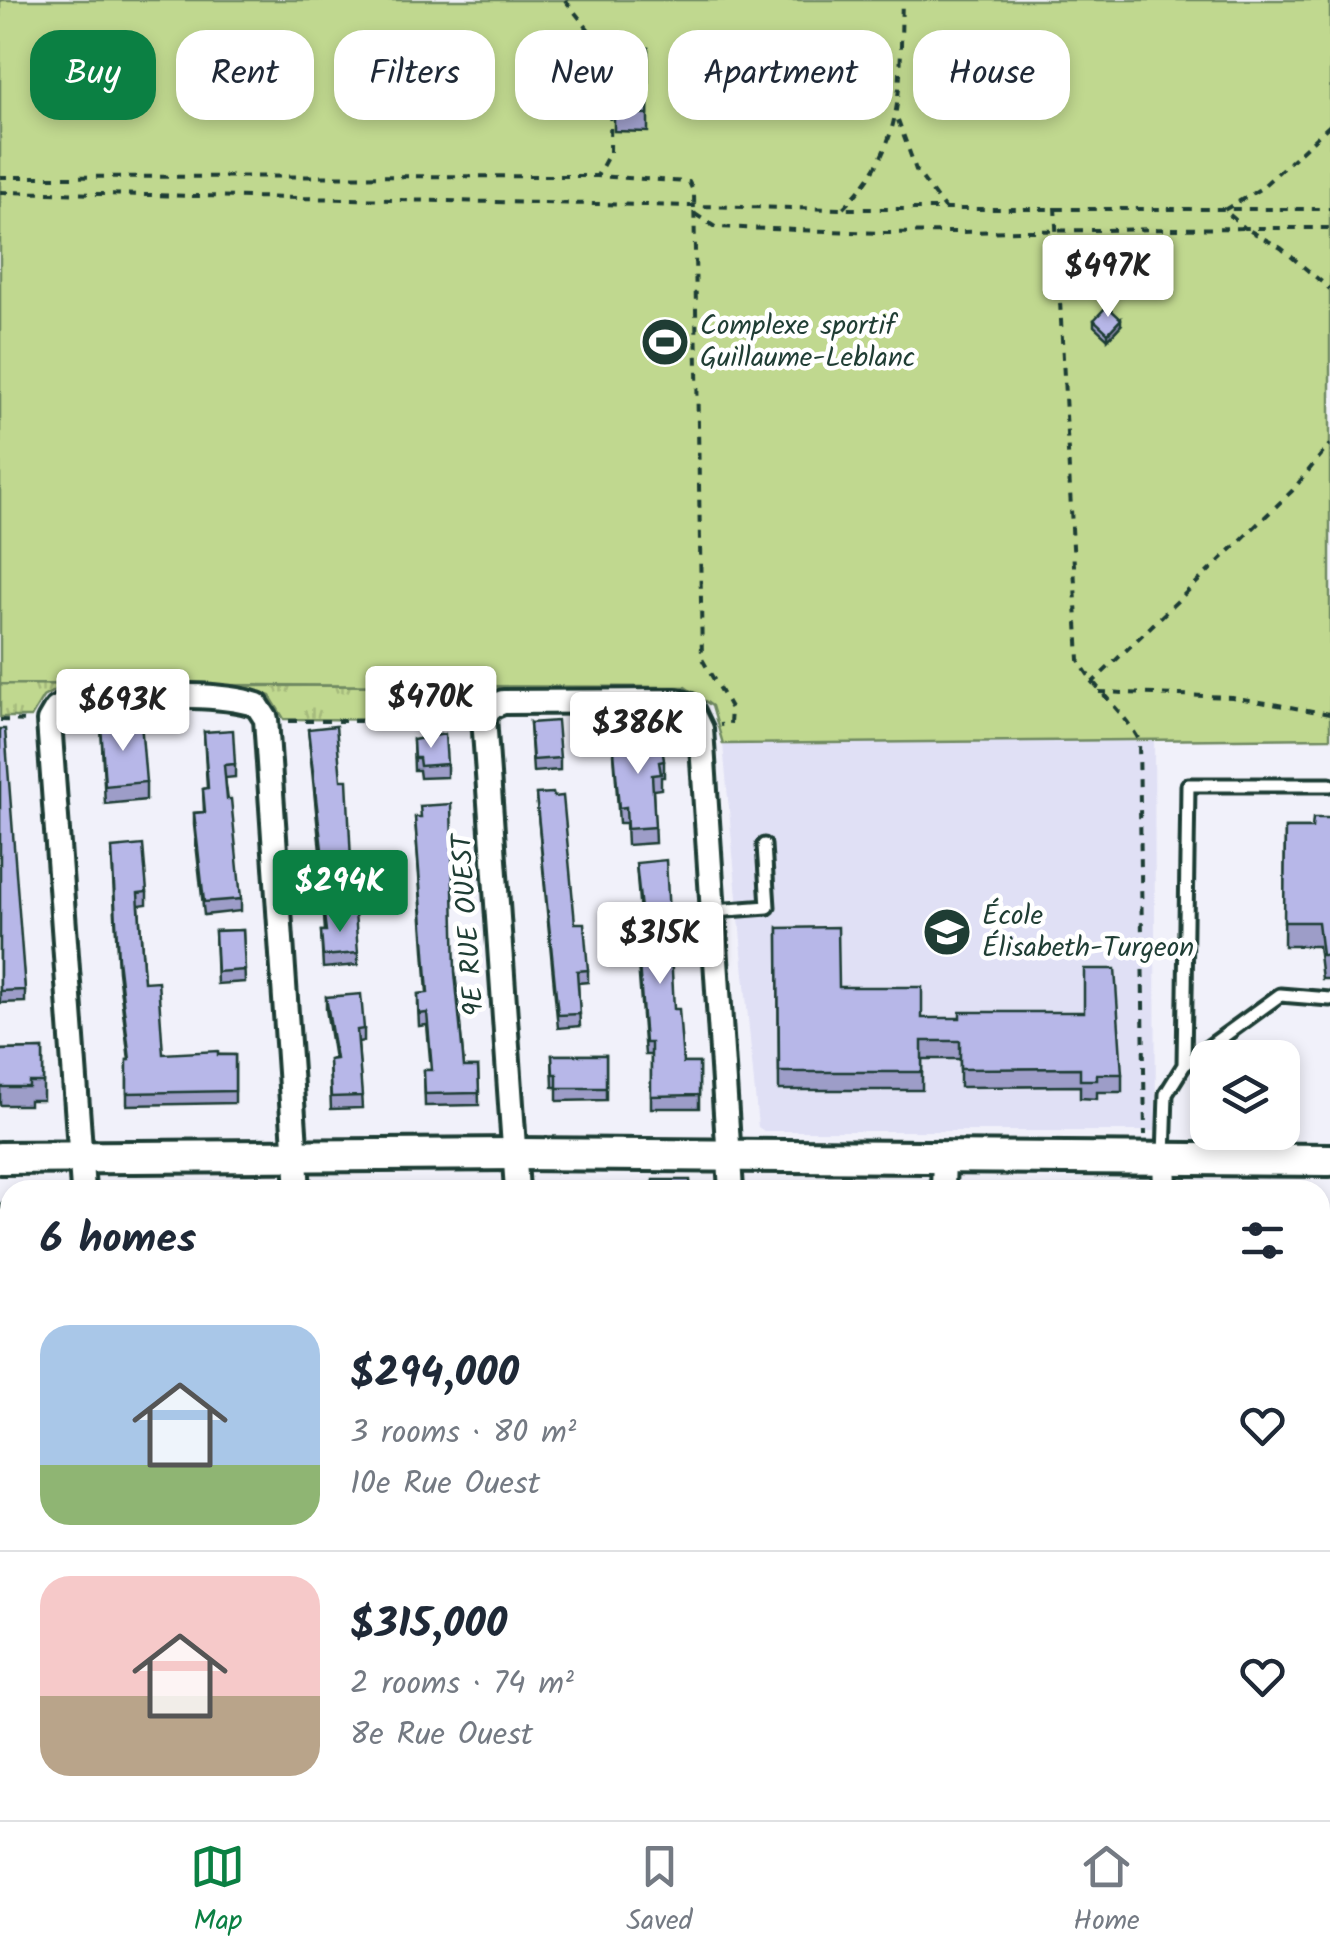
<!DOCTYPE html>
<html lang="en">
<head>
<meta charset="utf-8">
<style>
	body { margin:0; font-family:Kalam,sans-serif; background:#f2f2f3; color:#1f2937; height:100vh; display:flex; flex-direction:column; font-size:38px; white-space:nowrap }
	* { box-sizing:border-box; margin:0 }
	p { font-size:32px; color:#747a83 }
	.icon { flex:none; width:55px; height:55px; fill:none; stroke:currentColor; stroke-width:2; stroke-linecap:round; stroke-linejoin:round }
	.map { position:relative; flex:1; overflow:hidden }
	.sheet { position:absolute; left:0px; top:1180px; width:1330px; height:640px; display:flex; flex-direction:column; background:#fff; border-radius:30px 30px 0 0; box-shadow:0 5px 15px #0003 }
	.sheet>* { flex:none }
	.guide { position:absolute; left:30px; top:30px; width:1270px; height:90px; display:flex; gap:20px }
	.fabs { position:absolute; left:1190px; top:1040px; display:grid; gap:20px }
	.fabs a { display:grid; place-items:center; width:110px; height:110px; border-radius:20px; background:#fff; box-shadow:0 5px 15px #0003; font-size:50px }
	.price { position:absolute; translate:-50% -85px; padding:0 22px; border-radius:10px; background:#fff; color:#222; font-size:32px; line-height:65px; filter:drop-shadow(0 2px 5px #0008) }
	.price::after { content:''; position:absolute; left:50%; top:60px; width:30px; height:22px; margin-left:-15px; background:inherit; clip-path:polygon(0 0,100% 0,50% 100%) }
	.price.on { background:#0b8043; color:#fff }
	ul { padding:0; list-style:none }
	li { display:flex; align-items:center; gap:30px; height:250px; padding:0 40px }
	li+li { border-top:2px solid #e0e1e3 }
	li span { display:grid; place-items:center; flex:none; width:280px; height:200px; border-radius:30px; color:#555 }
	li>.icon { margin-inline-start:auto }
	span .icon { width:120px; height:120px; fill:#fffc; stroke-width:1 }
	li b { font-size:42px }
	h2 { display:flex; justify-content:space-between; align-items:center; height:120px; padding:0 40px; font-size:42px }
	.pill { padding:0 35px; border-radius:30px; background:#fff; box-shadow:0 5px 15px #0003; font-size:35px; line-height:90px }
	.pill.on { background:#0b8043; color:#fff }
	.tab-bar { display:flex; justify-content:space-around; align-items:center; height:140px; border-top:2px solid #e0e1e3; background:#fff; font-size:28px; color:#747a83 }
	.tab-bar a { display:grid; justify-items:center; gap:5px }
	.tab-bar .on { color:#0b8043 }
	.map>svg:first-child { display:block }
	.built { fill:#e0e0f5 }
	.grass { fill:url(#grass-tufts); stroke:#708a62; stroke-width:2.5 }
	.pitch { fill:#c0d88f; stroke:#708a62; stroke-width:2.5 }
	.lines { fill:none; stroke-linecap:round; stroke-linejoin:round }
	.service-casing { stroke:#1f3d34; stroke-width:19 }
	.minor-casing { stroke:#1f3d34; stroke-width:30 }
	.tertiary-casing { stroke:#1f3d34; stroke-width:38 }
	.path { stroke:#1f3d34; stroke-width:4; stroke-dasharray:8 8; stroke-linecap:butt }
	.service { stroke:#fff; stroke-width:11 }
	.minor { stroke:#fff; stroke-width:22 }
	.tertiary { stroke:#fff; stroke-width:30 }
	.wall { fill:#9d9dc8; stroke:#1f3d34; stroke-width:2.5 }
	.shaded-wall { fill:#8080a2; stroke:#1f3d34; stroke-width:2.5 }
	.building { fill:#b7b7e8; stroke:#1f3d34; stroke-width:2.5 }
	.labels { text-anchor:middle; dominant-baseline:central; stroke-width:9; stroke-linejoin:round; paint-order:stroke }
	.poi-label { font-size:28px; fill:#1f3d34; stroke:#fff; text-anchor:start }
	.street-label { font-size:28px; fill:#1f3d34; stroke:#fff }
</style>
</head>
<body>
<div class="map">
<svg width="1330" height="1820" viewBox="0 0 1330 1820">
	<defs>
		<pattern id="grass-tufts" width="24" height="20" patternUnits="userSpaceOnUse" patternTransform="scale(2.5)"><rect width="24" height="20" fill="#c0d88f"/><path d="M3 7l-1-3M5 7V3M7 7l1-3M15 17l-1-3M17 17v-4M19 17l1-3" fill="none" stroke="#a5ba7c"/></pattern>
	</defs>
	<rect width="100%" height="100%" fill="#f1f1fa"/>
	<filter id="ink" filterUnits="userSpaceOnUse"><feTurbulence type="fractalNoise" baseFrequency=".01" numOctaves="2"/><feDisplacementMap in="SourceGraphic" scale="20" xChannelSelector="R" yChannelSelector="G"/><feConvolveMatrix kernelMatrix="1 2 1 2 8 2 1 2 1" color-interpolation-filters="sRGB"/></filter>
	<g filter="url(#ink)">
		<path class="built" d="M1154 736 1156 1131H764L758 1127 723 744Z"/>
		<path class="grass" d="M0 684H66L43 697 31 717H0Z
			M505 685 485 690 464 720 284 719 270 696 243 686Z"/>
		<path class="pitch" d="M0 0H1330V738L723 744 712 706 685 687 0 684Z"/>
		<g class="lines">
			<g class="service-casing">
				<path id="service" d="M714 911 768 907 764 845
					M1184 1065 1188 785H1330
					M1164 1157 1166 1094 1184 1065 1280 995 1330 999"/>
			</g>
			<g class="minor-casing">
				<path id="minor" d="M1164 1157 1165 1190
					M83 1190 49 721 56 709 70 701C124 700 206 688 257 705L266 719 298 1190
					M517 1190 484 717 491 707 503 702 676 701 690 706 701 729 731 1190
					M943 1190 944 1157
					M304 1810V1820
					M522 1810V1820
					M1174 1810V1820
					M79 1820V1810
					M723 1820 724 1810
					M939 1820V1810"/>
			</g>
			<g class="tertiary-casing">
				<path id="tertiary" d="M0 1158 517 1154 1330 1160"/>
			</g>
			<path class="path" d="M565 0 611 58 610 152 597 176
				M898 120 916 170 944 208
				M1330 125 1260 189 1224 210 1245 228H1330
				M0 177 597 176 689 182 694 193 702 659 731 709 730 724 720 725
				M0 192 842 209H1330
				M1055 207 1079 660C1095 691 1123 710 1139 740L1145 1135
				M843 208C908 144 899 84 902 0
				M695 214 715 227 882 233 1245 228 1281 248 1330 289
				M1091 684 1292 491 1330 444
				M1099 692 1232 697 1330 714
				M0 720 30 721
				M289 721H465
				M1144 1810V1820"/>
			<use href="#service" class="service"/>
			<use href="#minor" class="minor"/>
			<use href="#tertiary" class="tertiary"/>
		</g>
		<path class="wall" d="M614 48H648V132L614 131Z
			M1094 320 1121 325 1108 339 1094 326Z
			M530 723 560 758V770L533 772Z
			M101 725 146 782V800L105 804Z
			M0 729 25 990V1002L0 1003Z
			M308 729 352 880V892L325 894 324 886H315L313 851H320Z
			M204 732 235 764V777L225 778 241 899V911L204 915 194 825V813L204 812 203 789 207 788Z
			M613 739 664 761V777H661V789L653 790 655 843 627 845 626 823H619Z
			M413 740 447 764V777L420 778 419 770H414Z
			M536 794 588 970V982L578 983 580 1026 558 1028Z
			M415 817 455 972 464 1067H478L479 1105 425 1106 424 1070H431L427 1025 419 1026 418 1006V994L427 993Z
			M1330 818V979H1322L1318 946H1284L1285 828H1312Z
			M112 860 147 892V904L139 905 144 982 163 1054 235 1055V1103L127 1105V1060H129L118 971Z
			M636 863 674 1009 683 1063H699V1108H651V1055H645L638 963H629L628 941 641 928Z
			M324 915 358 953V965L323 968 321 931H325Z
			M778 928 839 987 922 1018 1122 1074V1092H1097V1099L1080 1098V1086L960 1087V1059H922V1090H779Z
			M243 930 245 982 217 984 215 931Z
			M326 997 364 1029V1041L358 1042 362 1108 331 1109 329 1060 334 1059 326 1009Z
			M43 1049V1100H29V1105H0V1050Z
			M552 1055H606V1100L557 1101V1087H553Z
			M2 1203H10V1250H1Z
			M10 1270V1628H8L6 1490H0V1417H3Z
			M1320 1657H1325V1707H1320Z
			M0 1662H10V1719H0Z
			M983 1810H1018L996 1815H983Z
			M1078 1810H1117V1820H1078Z"/>
		<path class="shaded-wall" d="M1121 319V325L1108 339V333Z"/>
		<path class="building" d="M614 48H648V114L614 113Z
			M1107 306 1121 319 1108 333 1094 320Z
			M557 721 560 758 533 760 530 723Z
			M141 722 146 782 105 786 101 725Z
			M336 726 341 780H347L352 880 325 882 324 874H315L313 851 322 850 308 729Z
			M0 729H5L25 990 0 991Z
			M233 730 235 764 224 765 227 799H231L241 899 204 902 194 813 205 812 203 789 208 788 204 732Z
			M445 734 447 764 420 766 419 758H414L413 740Z
			M661 734 664 761 659 762 661 774 652 775 655 827 627 829 626 807 619 808 613 739Z
			M553 793 554 797 563 796 575 923H584L588 970 577 971 580 1014 558 1015 536 794Z
			M451 804 455 972 464 1067H478L479 1093 425 1094 424 1070H432L427 1013 419 1014 418 994 428 993 415 817H421L420 806Z
			M1313 818H1330V955H1322L1318 922H1284L1285 828H1312Z
			M143 845 147 892 138 893 144 982 158 981 163 1054 218 1051V1055H235V1091L127 1093V1060H130L118 959 112 848Z
			M666 860 674 1009H679L683 1063H699V1095L651 1096V1043H645L638 950 629 951 628 929 643 928 636 863Z
			M355 912 358 953 323 956 321 931H326L324 915Z
			M838 927 839 987H922V1018H960V1012H1084V969H1115L1122 1074H1097V1080H1080V1068L960 1069V1041H922V1072H779L778 928Z
			M243 930 245 970 217 972 215 931Z
			M361 994 364 1029 357 1030 362 1096 331 1097 329 1060 336 1059 326 997Z
			M43 1049V1082H29V1087H0V1050Z
			M552 1055H606V1088H557V1074H553Z
			M653 1180H690L691 1190H653Z
			M898 1186V1190H840V1187Z
			M1189 1187H1262V1190H1189Z
			M2 1203H10V1238L1 1237Z
			M1 1270H10V1614H8L6 1476H0V1417H3Z
			M1320 1305H1321L1320 1390Z
			M1320 1484H1323L1320 1579Z
			M1320 1657H1325V1690H1320Z
			M0 1662H10V1707H0Z
			M0 1745H10V1810H28V1820H1Z
			M120 1810H147V1819L152 1820H115V1816H120Z
			M203 1810H252V1820H203Z
			M339 1810H366V1820H339Z
			M429 1810H456V1820H429Z
			M552 1810H583V1820H552Z
			M649 1810H679V1820H649Z
			M770 1810H798V1820H770Z
			M868 1810H902V1820H869Z
			M996 1810H1018V1820H996Z
			M1078 1810H1117L1116 1820H1085V1811Z
			M1193 1810H1228L1227 1816H1238V1820H1192Z
			M1283 1810H1318V1816H1324L1323 1820H1283Z"/>
	</g>
	<defs>
		<g id="stadium-disc" transform="scale(2.5)"><circle r="9.5" fill="#1f3d34" stroke="#fff"/><path d="M0-5a6.5 5 0 1 0 0 10a6.5 5 0 1 0 0-10ZM-3.5-1.8h7v3.6h-7Z" fill="#fff"/></g>
		<g id="school-disc" transform="scale(2.5)"><circle r="9.5" fill="#1f3d34" stroke="#fff"/><path d="M0-5L7-2L0 1L-7-2ZM-4 1L0 2.5L4 1V4Q0 6-4 4Z" fill="#fff"/></g>
	</defs>
	<g fill-rule="evenodd">
		<use href="#stadium-disc" x="665" y="342"/>
		<use href="#school-disc" x="947" y="932"/>
	</g>
	<g class="labels">
		<g class="poi-label">
			<text x="700" y="326">Complexe sportif<tspan x="700" dy="32">Guillaume-Leblanc</tspan></text>
			<text x="982" y="916">École<tspan x="982" dy="32">Élisabeth-Turgeon</tspan></text>
		</g>
		<g class="street-label">
			<text transform="translate(469 925) rotate(-94)">9E RUE OUEST</text>
		</g>
	</g>
</svg>
<div class="fabs">
<a><svg class="icon" aria-label="layers" viewBox="0 0 24 24"><path d="M12 4l9 5-9 5-9-5zM3 14l9 5 9-5"/></svg></a>
</div>
<b class="price" style="left:1108px;top:320px">$497K</b>
<b class="price" style="left:431px;top:751px">$470K</b>
<b class="price" style="left:123px;top:754px">$693K</b>
<b class="price" style="left:638px;top:777px">$386K</b>
<b class="price on" style="left:340px;top:935px">$294K</b>
<b class="price" style="left:660px;top:987px">$315K</b>
<div class="guide">
<a class="pill on">Buy</a>
<a class="pill">Rent</a>
<a class="pill">Filters</a>
<a class="pill">New</a>
<a class="pill">Apartment</a>
<a class="pill">House</a>
</div>
<section class="sheet">
<h2>6 homes<svg class="icon" aria-label="filters" viewBox="0 0 24 24"><path d="M4 7h16M4 17h16"/><circle cx="9" cy="7" r="2"/><circle cx="15" cy="17" r="2"/></svg></h2>
<ul>
<li><span style="background:linear-gradient(#a9c7e8 70%,#8fb573 0)"><svg class="icon" aria-label="home" viewBox="0 0 24 24"><path d="M3 11l9-7 9 7M6 9v11h12V9"/></svg></span><div><b>$294,000</b><p>3 rooms · 80 m²</p><p>10e Rue Ouest</p></div><svg class="icon" aria-label="heart" viewBox="0 0 24 24"><path d="M12 20l-8-8c-3-5 5-10 8-4 3-6 11-1 8 4z"/></svg></li>
<li><span style="background:linear-gradient(#f6c9c9 60%,#b9a48a 0)"><svg class="icon" aria-label="home" viewBox="0 0 24 24"><path d="M3 11l9-7 9 7M6 9v11h12V9"/></svg></span><div><b>$315,000</b><p>2 rooms · 74 m²</p><p>8e Rue Ouest</p></div><svg class="icon" aria-label="heart" viewBox="0 0 24 24"><path d="M12 20l-8-8c-3-5 5-10 8-4 3-6 11-1 8 4z"/></svg></li>
</ul>
</section>
</div>
<nav class="tab-bar">
<a class="on"><svg class="icon" aria-label="map" viewBox="0 0 24 24"><path d="M3 6l6-2 6 2 6-2v14l-6 2-6-2-6 2zM9 4v14M15 6v14"/></svg>Map</a>
<a><svg class="icon" aria-label="saved" viewBox="0 0 24 24"><path d="M7 4h10v16l-5-4-5 4z"/></svg>Saved</a>
<a><svg class="icon" aria-label="home" viewBox="0 0 24 24"><path d="M3 11l9-7 9 7M6 9v11h12V9"/></svg>Home</a>
</nav>
</body>
</html>
